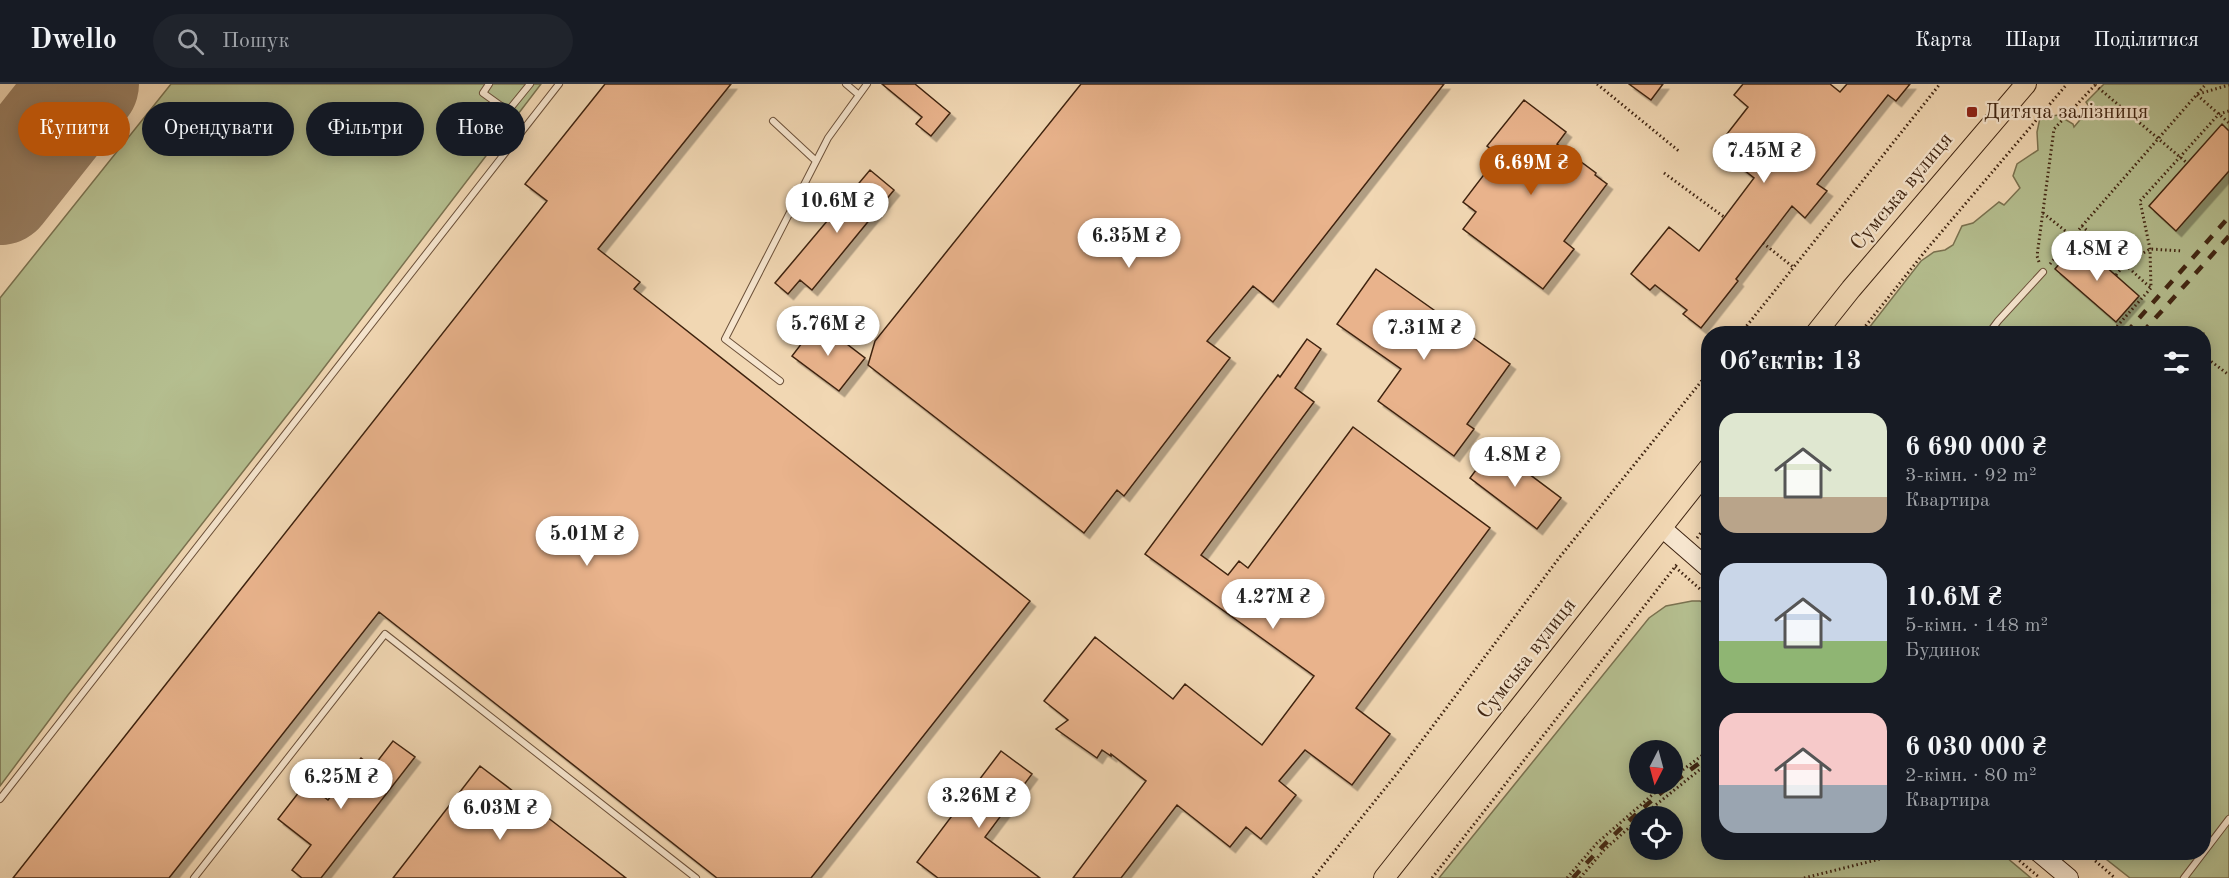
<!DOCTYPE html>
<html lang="uk">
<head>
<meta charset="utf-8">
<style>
	body { margin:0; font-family:"Old Standard TT",serif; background:#20242c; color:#f1f3f6; height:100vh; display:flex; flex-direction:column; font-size:22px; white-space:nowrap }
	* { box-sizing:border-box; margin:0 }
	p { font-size:20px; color:#9ea1a6 }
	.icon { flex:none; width:33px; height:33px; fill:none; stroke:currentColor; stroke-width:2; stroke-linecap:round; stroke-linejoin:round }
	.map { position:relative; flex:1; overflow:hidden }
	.sheet { position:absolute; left:1701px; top:242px; width:510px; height:534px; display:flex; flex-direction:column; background:#171b24; border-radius:24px; box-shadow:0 3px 15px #0003 }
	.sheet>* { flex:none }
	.guide { position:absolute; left:18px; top:18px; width:570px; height:54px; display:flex; gap:12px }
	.needle { width:39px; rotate:186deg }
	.controls { position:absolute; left:1629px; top:656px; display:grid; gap:12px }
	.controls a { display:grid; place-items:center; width:54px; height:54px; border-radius:50%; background:#171b24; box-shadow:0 3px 15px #0003; font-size:30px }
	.price { position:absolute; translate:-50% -51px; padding:0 14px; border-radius:21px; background:#fff; color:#222; font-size:20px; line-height:39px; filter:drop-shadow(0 2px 3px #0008) }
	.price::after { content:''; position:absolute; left:50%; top:36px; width:18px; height:14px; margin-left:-9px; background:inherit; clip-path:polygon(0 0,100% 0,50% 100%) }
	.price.current { background:#b45309; color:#fff }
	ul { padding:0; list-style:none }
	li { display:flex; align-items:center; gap:18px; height:150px; padding:0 18px }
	li span { display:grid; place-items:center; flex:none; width:168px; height:120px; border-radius:18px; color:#555 }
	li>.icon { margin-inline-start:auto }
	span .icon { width:72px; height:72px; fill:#fffc; stroke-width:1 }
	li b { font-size:26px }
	h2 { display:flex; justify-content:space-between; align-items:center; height:72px; padding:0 18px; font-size:26px }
	.chip { padding:0 21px; border-radius:27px; background:#171b24; box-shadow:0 3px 15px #0003; font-size:21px; line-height:54px }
	.chip.current { background:#b45309; color:#fff }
	header { display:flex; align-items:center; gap:36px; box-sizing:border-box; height:84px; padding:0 30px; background:#171b24; border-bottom:2px solid #363941 }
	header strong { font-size:28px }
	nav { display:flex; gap:33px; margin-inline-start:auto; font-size:21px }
	.search { width:420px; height:54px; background:#20242c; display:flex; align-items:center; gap:15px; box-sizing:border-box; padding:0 21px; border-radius:33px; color:#9ea1a6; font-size:22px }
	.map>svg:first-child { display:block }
	.green { fill:#b5bf90; stroke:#7a7250; stroke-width:1.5; fill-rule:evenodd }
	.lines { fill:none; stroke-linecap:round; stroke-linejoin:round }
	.runway { stroke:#987e62; stroke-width:108 }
	.building { fill:#e9b38c; stroke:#3f2411; stroke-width:1.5; filter:url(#shadow) }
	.service-casing { stroke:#6c513a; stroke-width:8 }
	.secondary-casing { stroke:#3f2411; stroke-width:20 }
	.primary-casing { stroke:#3f2411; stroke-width:22 }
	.path { stroke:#3f2411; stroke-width:3; stroke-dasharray:1.5 3; stroke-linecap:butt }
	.service { stroke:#f6e5ce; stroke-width:6 }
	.secondary { stroke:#f6e5ce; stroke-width:18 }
	.primary { stroke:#f1d7b3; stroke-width:20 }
	.rail { stroke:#3f2411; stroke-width:4.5; stroke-dasharray:10 10; stroke-linecap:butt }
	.poi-dot { fill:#8f2418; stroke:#f6e5ce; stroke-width:2 }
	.labels { text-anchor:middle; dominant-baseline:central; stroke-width:4.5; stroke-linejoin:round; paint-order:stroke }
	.poi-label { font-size:21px; fill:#3f2411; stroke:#f6e5ce; text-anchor:start }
	.street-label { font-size:21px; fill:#3f2411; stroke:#f6e5ce }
</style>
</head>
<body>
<header>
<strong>Dwello</strong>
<div class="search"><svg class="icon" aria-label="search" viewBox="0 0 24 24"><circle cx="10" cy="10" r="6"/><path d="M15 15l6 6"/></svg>Пошук</div>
<nav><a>Карта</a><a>Шари</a><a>Поділитися</a></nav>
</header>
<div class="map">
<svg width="2229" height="794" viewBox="0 0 2229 794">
	<defs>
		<filter id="shadow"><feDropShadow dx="5.5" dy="5.5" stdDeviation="0" flood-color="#0004"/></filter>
	</defs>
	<rect width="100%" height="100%" fill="#f1d7b3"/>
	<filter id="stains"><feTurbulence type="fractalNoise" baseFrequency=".00333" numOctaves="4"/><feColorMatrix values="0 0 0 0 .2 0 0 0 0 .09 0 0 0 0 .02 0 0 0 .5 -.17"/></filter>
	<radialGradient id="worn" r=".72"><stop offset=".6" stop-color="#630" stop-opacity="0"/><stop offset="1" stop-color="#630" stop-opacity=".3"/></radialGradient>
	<path class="green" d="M171 0H541L310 302 68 611 0 702V214Z
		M2104 0H2229V794H2130L2097 768H2204V249H1865L1921 177 1934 168 1945 166 1953 161 1962 142 1973 139 1999 118 2004 121 2020 104 2013 92 2017 80 2038 66 2037 48 2040 34 2058 31 2073 40 2074 43 2090 24 2086 18Z
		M1692 517H1700L1708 521V768H2000L2031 794H1439L1649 534 1666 522ZM1640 666H1672V699H1640ZM1640 732H1672V765H1640Z"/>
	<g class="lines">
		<path class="runway" d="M0 107 85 0"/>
	</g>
	<path class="building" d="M605 0H731L598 165 640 198 634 205 1030 517 811 794H717L379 528 169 794H13L547 117 525 100Z
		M882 0H915L950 29 931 52 916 40 922 33Z
		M1081 0H1444L1273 218 1253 202 1207 257 1230 274 1124 412 1117 406 1084 449 868 281 875 257Z
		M1629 0H1663L1651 16Z
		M1743 0H1830L1840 8 1847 0H1910L1896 17 1888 11 1817 100 1827 107 1805 134 1792 122 1736 195 1738 197 1701 244 1683 230 1687 226 1655 201 1650 206 1631 190 1669 143 1699 167 1754 94 1716 64 1748 23 1734 11Z
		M1524 16 1566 48 1557 60 1596 89 1595 91 1607 100 1564 157 1574 165 1543 205 1463 145 1476 128 1463 118 1499 71 1487 62Z
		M2222 40 2229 47V87L2176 147 2149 122Z
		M870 86 894 106 812 206 800 196 788 210 775 199Z
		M2078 158 2139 212 2116 238 2055 185Z
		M1376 185 1510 280 1467 340 1474 345 1454 372 1378 317 1401 285 1337 240Z
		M818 238 865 274 839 307 792 272Z
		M1307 255 1321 265 1295 304 1314 318 1201 471 1228 491 1239 477 1248 484 1353 343 1490 444 1356 624 1390 650 1352 701 1305 666 1279 697 1296 711 1261 755 1246 743 1230 763 1177 721 1121 794H1073L1146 697 1111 670V672L1102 666 1097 674 1056 645 1068 636 1044 617 1095 553 1173 615 1185 600 1262 661 1314 592 1145 470 1278 291 1280 293Z
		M1493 363 1561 414 1537 445 1470 394Z
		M393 657 415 673 321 794H302L292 786 311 761 278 735 306 699 328 716 361 674 373 683Z
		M1001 667 1032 690 985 753 1040 794H938L917 778Z
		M480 682 534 723 626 794H393Z"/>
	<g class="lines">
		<g class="service-casing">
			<path id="service" d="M489 0 483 9 508 27 530 0
				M846 0 859 11
				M773 37 816 77
				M1989 249 1998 237 2043 188
				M780 297 725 255 828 54 867 0
				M0 715 559 0
				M194 794 385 550 696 794
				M2184 794 2229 735"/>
		</g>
		<g class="secondary-casing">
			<path id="secondary" d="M1662 444 1708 484
				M2038 768 2069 794"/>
		</g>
		<g class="primary-casing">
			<path id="primary" d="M1816 249 1851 205 2026 0
				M1384 794 1708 385"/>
		</g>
		<path class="path" d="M1597 0 1680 68
			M2095 1 2187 79
			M2198 10 2229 1
			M2197 11 2229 39
			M1664 89 1724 133
			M2043 129 2073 153
			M2082 142 2206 0
			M1763 159 1793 183
			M2039 178 2037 172 2054 45 2096 0
			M2050 180 2082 142 2151 204
			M2116 191 2125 180 2150 165 2183 167
			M1741 249 1940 0
			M1860 249 1927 165 2067 0
			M2111 249 2151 204 2150 165 2140 117 2219 30 2229 27
			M2204 272 2229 291
			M1704 445 1708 449
			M1697 454 1708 439
			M1675 483 1708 512
			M1672 694 1708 667
			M1642 732 1708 679
			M2009 768 2040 794
			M2085 768 2115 794
			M1313 794 1399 687 1559 474 1708 289
			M1432 794 1678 479
			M1567 794 1597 759 1666 699
			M1580 794 1604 766 1640 734
			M1804 794 1888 773 1897 768"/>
		<use href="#service" class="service"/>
		<use href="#secondary" class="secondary"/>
		<use href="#primary" class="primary"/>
		<path class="rail" d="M2126 249 2229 133
			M2142 249 2229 152
			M1573 794C1613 749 1659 707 1708 673"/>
	</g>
	<rect class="poi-dot" x="1966" y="22" width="12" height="12" rx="3"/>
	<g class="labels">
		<g class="poi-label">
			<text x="1984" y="28">Дитяча залізниця</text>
		</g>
		<g class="street-label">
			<text transform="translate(1902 108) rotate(-50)">Сумська вулиця</text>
			<text transform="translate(1527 575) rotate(-52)">Сумська вулиця</text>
		</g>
	</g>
	<rect width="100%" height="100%" filter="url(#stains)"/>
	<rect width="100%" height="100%" fill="url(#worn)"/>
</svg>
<div class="controls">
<a><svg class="needle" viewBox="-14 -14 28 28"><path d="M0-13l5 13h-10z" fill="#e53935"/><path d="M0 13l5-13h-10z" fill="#9ea1a6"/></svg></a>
<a><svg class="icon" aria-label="locate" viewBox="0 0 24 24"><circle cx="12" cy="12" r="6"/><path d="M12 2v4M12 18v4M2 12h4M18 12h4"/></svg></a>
</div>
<b class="price" style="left:1764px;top:100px">7.45M ₴</b>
<b class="price current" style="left:1531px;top:112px">6.69M ₴</b>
<b class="price" style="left:837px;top:150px">10.6M ₴</b>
<b class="price" style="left:1129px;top:185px">6.35M ₴</b>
<b class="price" style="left:2097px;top:198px">4.8M ₴</b>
<b class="price" style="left:828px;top:273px">5.76M ₴</b>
<b class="price" style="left:1424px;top:277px">7.31M ₴</b>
<b class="price" style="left:1515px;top:404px">4.8M ₴</b>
<b class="price" style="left:587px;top:483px">5.01M ₴</b>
<b class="price" style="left:1273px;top:546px">4.27M ₴</b>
<b class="price" style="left:341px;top:726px">6.25M ₴</b>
<b class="price" style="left:979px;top:745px">3.26M ₴</b>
<b class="price" style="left:500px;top:757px">6.03M ₴</b>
<div class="guide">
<a class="chip current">Купити</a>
<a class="chip">Орендувати</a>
<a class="chip">Фільтри</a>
<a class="chip">Нове</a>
</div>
<section class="sheet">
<h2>Об’єктів: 13<svg class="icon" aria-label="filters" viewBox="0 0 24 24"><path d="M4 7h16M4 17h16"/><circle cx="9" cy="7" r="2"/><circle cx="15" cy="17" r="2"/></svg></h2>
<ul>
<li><span style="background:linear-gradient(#dfe7d0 70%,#b9a48a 0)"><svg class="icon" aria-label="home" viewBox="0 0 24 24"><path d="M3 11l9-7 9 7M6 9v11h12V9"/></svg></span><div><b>6 690 000 ₴</b><p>3-кімн. · 92 m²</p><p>Квартира</p></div></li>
<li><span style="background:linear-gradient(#c9d6e8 65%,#8fb573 0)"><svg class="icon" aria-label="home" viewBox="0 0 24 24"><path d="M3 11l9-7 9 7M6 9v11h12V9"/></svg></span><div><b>10.6M ₴</b><p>5-кімн. · 148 m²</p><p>Будинок</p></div></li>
<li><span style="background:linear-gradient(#f6c9c9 60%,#9aa5b1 0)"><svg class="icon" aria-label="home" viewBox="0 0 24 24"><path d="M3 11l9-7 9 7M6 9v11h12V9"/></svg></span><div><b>6 030 000 ₴</b><p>2-кімн. · 80 m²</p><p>Квартира</p></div></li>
</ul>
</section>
</div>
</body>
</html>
